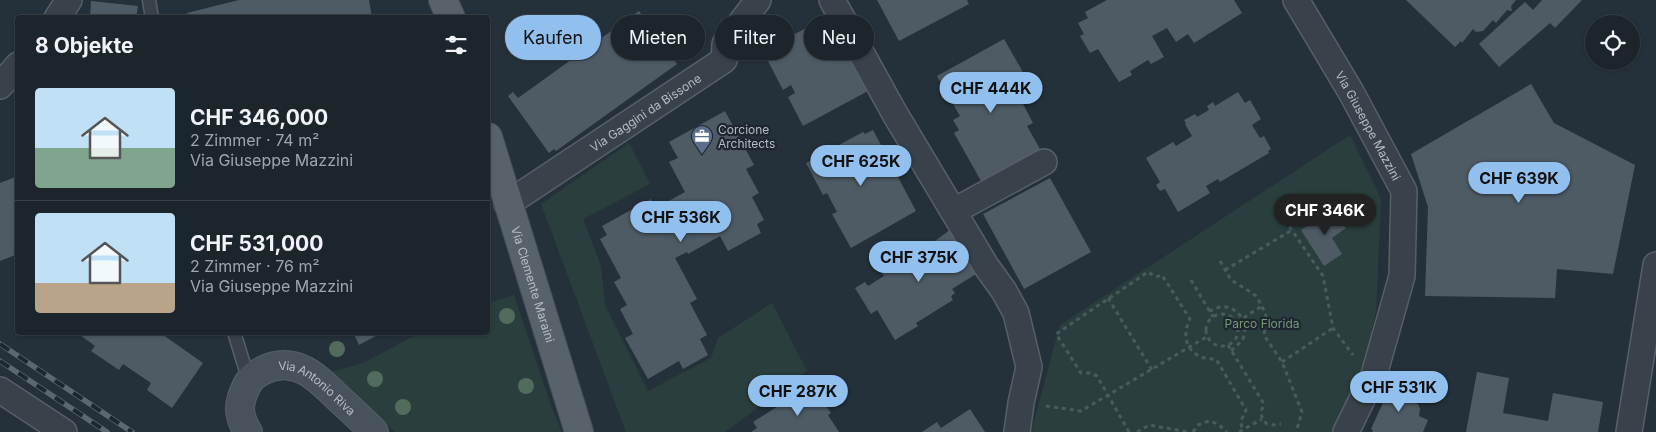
<!DOCTYPE html>
<html lang="de">
<head>
<meta charset="utf-8">
<style>
	body { margin:0; font-family:Inter,sans-serif; background:#293138; color:#f1f3f6; height:100vh; display:flex; flex-direction:column; font-size:19px; white-space:nowrap }
	* { box-sizing:border-box; margin:0 }
	p { font-size:16px; color:#a0a5a9 }
	.icon { flex:none; width:28px; height:28px; fill:none; stroke:currentColor; stroke-width:2; stroke-linecap:round; stroke-linejoin:round }
	.map { position:relative; flex:1; overflow:hidden }
	.side { position:absolute; left:15px; top:15px; width:475px; height:320px; display:flex; flex-direction:column; background:#1c252c; border-radius:5px; box-shadow:0 1px 4px #0004,0 0 0 1px #3a4248 }
	.side>* { flex:none }
	.top-card { position:absolute; left:505px; top:15px; width:475px; height:45px; display:flex; gap:10px }
	.buttons { position:absolute; left:1585px; top:15px; display:grid; gap:10px }
	.buttons a { display:grid; place-items:center; width:55px; height:55px; border-radius:50%; background:#1c252c; box-shadow:0 1px 4px #0004,0 0 0 1px #3a4248; font-size:25px }
	.price { position:absolute; translate:-50% -42px; padding:0 11px; border-radius:18px; background:#92c0ee; color:#111; font-size:16px; line-height:32px; filter:drop-shadow(0 1px 2px #0008) }
	.price::after { content:''; position:absolute; left:50%; top:30px; width:15px; height:11px; margin-left:-8px; background:inherit; clip-path:polygon(0 0,100% 0,50% 100%) }
	.price.current { background:#222; color:#fff }
	ul { padding:0; list-style:none }
	li { display:flex; align-items:center; gap:15px; height:125px; padding:0 20px }
	li+li { border-top:1px solid #3a4248 }
	li span { display:grid; place-items:center; flex:none; width:140px; height:100px; border-radius:5px; color:#555 }
	li>.icon { margin-inline-start:auto }
	span .icon { width:60px; height:60px; fill:#fffc; stroke-width:1 }
	li b { font-size:21px }
	h2 { display:flex; justify-content:space-between; align-items:center; height:60px; padding:0 20px; font-size:21px }
	.tag { padding:0 18px; border-radius:22px; background:#1c252c; box-shadow:0 1px 4px #0004,0 0 0 1px #3a4248; font-size:18px; line-height:45px }
	.tag.current { background:#92c0ee; color:#111 }
	.map>svg:first-child { display:block }
	.green { fill:#2a3f3d }
	.building { fill:#4e5b65 }
	.lines { fill:none; stroke-linecap:round; stroke-linejoin:round }
	.service-casing { stroke:#576069; stroke-width:15 }
	.minor-casing { stroke:#576069; stroke-width:28 }
	.secondary-casing { stroke:#576069; stroke-width:30 }
	.primary-casing { stroke:#454e57; stroke-width:30 }
	.path { stroke:#495c5c; stroke-width:3; stroke-dasharray:4 4; stroke-linecap:butt }
	.service { stroke:#39424b; stroke-width:12 }
	.minor { stroke:#39424b; stroke-width:25 }
	.secondary { stroke:#47525d; stroke-width:28 }
	.primary { stroke:#57626b; stroke-width:28 }
	.rail-casing { stroke:#5b6771; stroke-width:5.5 }
	.rail { stroke:#1e2730; stroke-width:4; stroke-dasharray:11; stroke-linecap:butt }
	.tree { fill:#516b5d }
	.labels { text-anchor:middle; dominant-baseline:central; stroke-width:4.5; stroke-linejoin:round; paint-order:stroke }
	.street-label { font-size:12px; fill:#b5bdc6; stroke:#1e2730 }
	.poi-label { font-size:12px; fill:#b5bdc6; stroke:#1e2730; text-anchor:start }
	.park-label { font-size:12px; fill:#759a79; stroke:#1e2730 }
</style>
</head>
<body>
<div class="map">
<svg width="1656" height="432" viewBox="0 0 1656 432">
	<rect width="100%" height="100%" fill="#25313a"/>
	<path class="green" d="M1350 135 1381 199 1376 312 1364 365 1339 432H1031L1060 325Z
		M629 143 650 184 583 219 601 266 605 305 648 391 711 358 718 338 772 303 807 371 725 432H626L541 204Z
		M514 295 553 411 562 432H395L331 372 363 363 420 333 488 332V303Z"/>
	<path class="building" d="M239 0H369L372 18H188L187 13Z
		M877 0H967L969 4 899 41Z
		M1107 0H1234L1242 13 1194 43 1188 34 1176 42 1167 28 1152 36 1164 57 1151 64 1148 60 1130 71 1132 75 1119 82 1098 49 1090 53 1080 36 1084 34 1078 23 1088 18 1085 12Z
		M1406 0H1516L1511 6 1512 11 1507 10 1496 23 1493 20 1483 31 1476 32 1473 29 1462 43 1461 41 1455 47Z
		M1542 0H1582L1555 28 1550 23 1499 67 1479 44 1525 2 1533 10Z
		M91 1 138 6 136 18H90Z
		M639 11 677 64 556 151 554 149 549 153 508 96 513 92 518 98Z
		M828 17 868 91 803 126 788 97 795 93 791 85 783 90 768 61 793 48 787 38Z
		M1004 39 1024 74 1011 81 1033 123 1027 126 1044 156 985 188 954 133 959 130 953 120 960 116 937 76Z
		M1531 84 1554 123 1635 165 1613 274 1557 269 1555 298 1425 296 1428 207 1411 154Z
		M1238 92 1245 103 1250 100 1261 119 1252 125 1260 138 1264 136 1271 149 1268 151 1269 153 1220 182 1218 179 1206 186 1210 193 1178 212 1165 189 1160 191 1156 185 1160 182 1146 158 1173 142 1176 146 1192 136 1185 124 1186 123 1184 120 1195 114 1197 117 1209 110 1207 106 1213 102 1215 106Z
		M725 111 754 165 746 169 759 193 752 197 764 220 757 224 761 233 728 251 720 236 688 254 687 252 675 258 697 299 690 303 707 335 700 339 708 355 683 369 679 361 648 379 625 338 633 334 620 309 627 305 614 282 621 278 600 239 607 235 602 226 651 199 656 208 685 192 669 162 678 158 669 142Z
		M873 130 916 211 851 248 832 214 837 212 827 193 823 195 806 163 863 132 865 134Z
		M18 176V254L0 261V183Z
		M1050 178 1091 252 1024 289 983 214Z
		M1333 209 1346 228 1332 238 1342 254 1324 266 1301 230Z
		M954 227 972 254 966 257 976 274 952 289 955 293 951 296 953 300 916 323 918 326 895 340 877 310 871 314 855 288 865 282 868 286 884 276 880 270 925 242 928 246Z
		M76 332H159L203 363 172 408 147 390 151 383 123 364 119 370 91 351 95 346Z
		M353 332H383L359 345Z
		M1477 372 1509 378 1503 413 1548 421 1553 393 1603 402 1598 432H1466Z
		M1392 383 1413 392 1411 399 1418 404 1420 409 1419 416 1428 420 1423 432H1372L1373 430 1371 429Z
		M815 390 831 413 828 415 839 432H751L757 428 753 422 788 400 791 405Z
		M970 409 985 432H922L937 422 941 428Z"/>
	<g class="lines">
		<g class="service-casing">
			<path id="service" d="M149 0 152 18
				M234 332 249 381"/>
		</g>
		<g class="minor-casing">
			<g id="minor">
				<path d="M832 0 895 114 986 266 1004 291 1016 313 1029 367 1021 403 1017 432"/>
				<path id="s1" d="M1296 0 1351 92 1404 191 1402 276 1374 375 1346 432"/>
				<path d="M57 18 69 0"/>
				<path d="M0 86 18 65"/>
				<path id="s2" d="M507 204 724 60 725 44 758 0"/>
				<path d="M954 211 1044 162"/>
				<path d="M0 390 64 432"/>
				<path d="M1629 432 1656 265"/>
			</g>
		</g>
		<g class="secondary-casing">
			<g id="secondary">
				<path id="s3" d="M248 432C237 414 238 403 247 385 251 377 257 373 264 370 295 355 317 377 337 397 350 409 362 420 374 432"/>
			</g>
		</g>
		<g class="primary-casing">
			<g id="primary">
				<path d="M443 0 451 18"/>
				<path id="s4" d="M488 137 579 432"/>
			</g>
		</g>
		<path class="path" d="M1285 220 1323 276 1333 328 1353 355
			M1220 261 1231 280 1249 291 1256 296 1262 306 1266 316 1264 335 1282 362 1302 412 1296 432
			M1225 270 1292 230
			M1191 280 1213 317
			M1108 298 1152 370
			M1209 311C1213 310 1217 307 1221 307 1236 305 1249 322 1244 336 1242 342 1236 346 1231 351
			M1206 330a16 16 0 1 1 32 0a16 16 0 1 1-32 0Z
			M1237 322 1262 306
			M1228 345 1264 404C1260 413 1260 417 1267 424L1274 425 1281 424
			M1282 362 1333 328
			M1046 406 1081 411 1208 336
			M1129 432 1097 376 1090 373H1081L1056 334 1148 272 1156 277 1162 275 1190 319C1179 341 1191 360 1216 359L1246 410 1241 421 1242 430
			M1137 432 1149 425 1189 432
			M1193 432 1198 425 1209 421 1218 424 1227 432
			M1239 432 1262 419"/>
		<use href="#service" class="service"/>
		<use href="#minor" class="minor"/>
		<use href="#secondary" class="secondary"/>
		<use href="#primary" class="primary"/>
		<g class="rail-casing">
			<path id="rail" d="M0 344 132 432
				M0 361 107 432"/>
		</g>
		<use href="#rail" class="rail"/>
	</g>
	<g class="tree">
		<circle cx="507" cy="316" r="8"/>
		<circle cx="337" cy="349" r="8"/>
		<circle cx="375" cy="379" r="8"/>
		<circle cx="526" cy="386" r="8"/>
		<circle cx="403" cy="407" r="8"/>
	</g>
	<defs>
		<g id="office-pin" transform="scale(1.125)"><path d="M0 17L-7.5 6A9.5 9.5 0 1 1 7.5 6Z" fill="#5c6f8a" stroke="#1e2730"/><path d="M-6-3h4V-5.5h4V-3h4V5H-6ZM-1-4.5V-3h2v-1.5ZM-6 0V1H6V0Z" fill="#fff"/></g>
	</defs>
	<g fill-rule="evenodd">
		<use href="#office-pin" x="702" y="136"/>
	</g>
	<g class="labels">
		<g class="street-label">
			<text stroke="none"><textPath href="#s2" startOffset="166">Via Gaggini da Bissone</textPath></text>
			<text stroke="none"><textPath href="#s1" startOffset="145">Via Giuseppe Mazzini</textPath></text>
			<text stroke="none"><textPath href="#s4" startOffset="154">Via Clemente Maraini</textPath></text>
			<text stroke="none"><textPath href="#s3" startOffset="134">Via Antonio Riva</textPath></text>
		</g>
		<g class="poi-label">
			<text x="718" y="129">Corcione<tspan x="718" dy="14">Architects</tspan></text>
		</g>
		<g class="park-label">
			<text x="1262" y="323">Parco Florida</text>
		</g>
	</g>
</svg>
<div class="buttons">
<a><svg class="icon" aria-label="locate" viewBox="0 0 24 24"><circle cx="12" cy="12" r="6"/><path d="M12 2v4M12 18v4M2 12h4M18 12h4"/></svg></a>
</div>
<b class="price" style="left:991px;top:114px">CHF 444K</b>
<b class="price" style="left:861px;top:187px">CHF 625K</b>
<b class="price" style="left:1519px;top:204px">CHF 639K</b>
<b class="price current" style="left:1325px;top:236px">CHF 346K</b>
<b class="price" style="left:681px;top:243px">CHF 536K</b>
<b class="price" style="left:919px;top:283px">CHF 375K</b>
<b class="price" style="left:1399px;top:413px">CHF 531K</b>
<b class="price" style="left:798px;top:417px">CHF 287K</b>
<div class="top-card">
<a class="tag current">Kaufen</a>
<a class="tag">Mieten</a>
<a class="tag">Filter</a>
<a class="tag">Neu</a>
</div>
<section class="side">
<h2>8 Objekte<svg class="icon" aria-label="filters" viewBox="0 0 24 24"><path d="M4 7h16M4 17h16"/><circle cx="9" cy="7" r="2"/><circle cx="15" cy="17" r="2"/></svg></h2>
<ul>
<li><span style="background:linear-gradient(#bfe0f5 60%,#7fa58c 0)"><svg class="icon" aria-label="home" viewBox="0 0 24 24"><path d="M3 11l9-7 9 7M6 9v11h12V9"/></svg></span><div><b>CHF 346,000</b><p>2 Zimmer · 74 m²</p><p>Via Giuseppe Mazzini</p></div></li>
<li><span style="background:linear-gradient(#bfe0f5 70%,#b9a48a 0)"><svg class="icon" aria-label="home" viewBox="0 0 24 24"><path d="M3 11l9-7 9 7M6 9v11h12V9"/></svg></span><div><b>CHF 531,000</b><p>2 Zimmer · 76 m²</p><p>Via Giuseppe Mazzini</p></div></li>
</ul>
</section>
</div>
</body>
</html>
